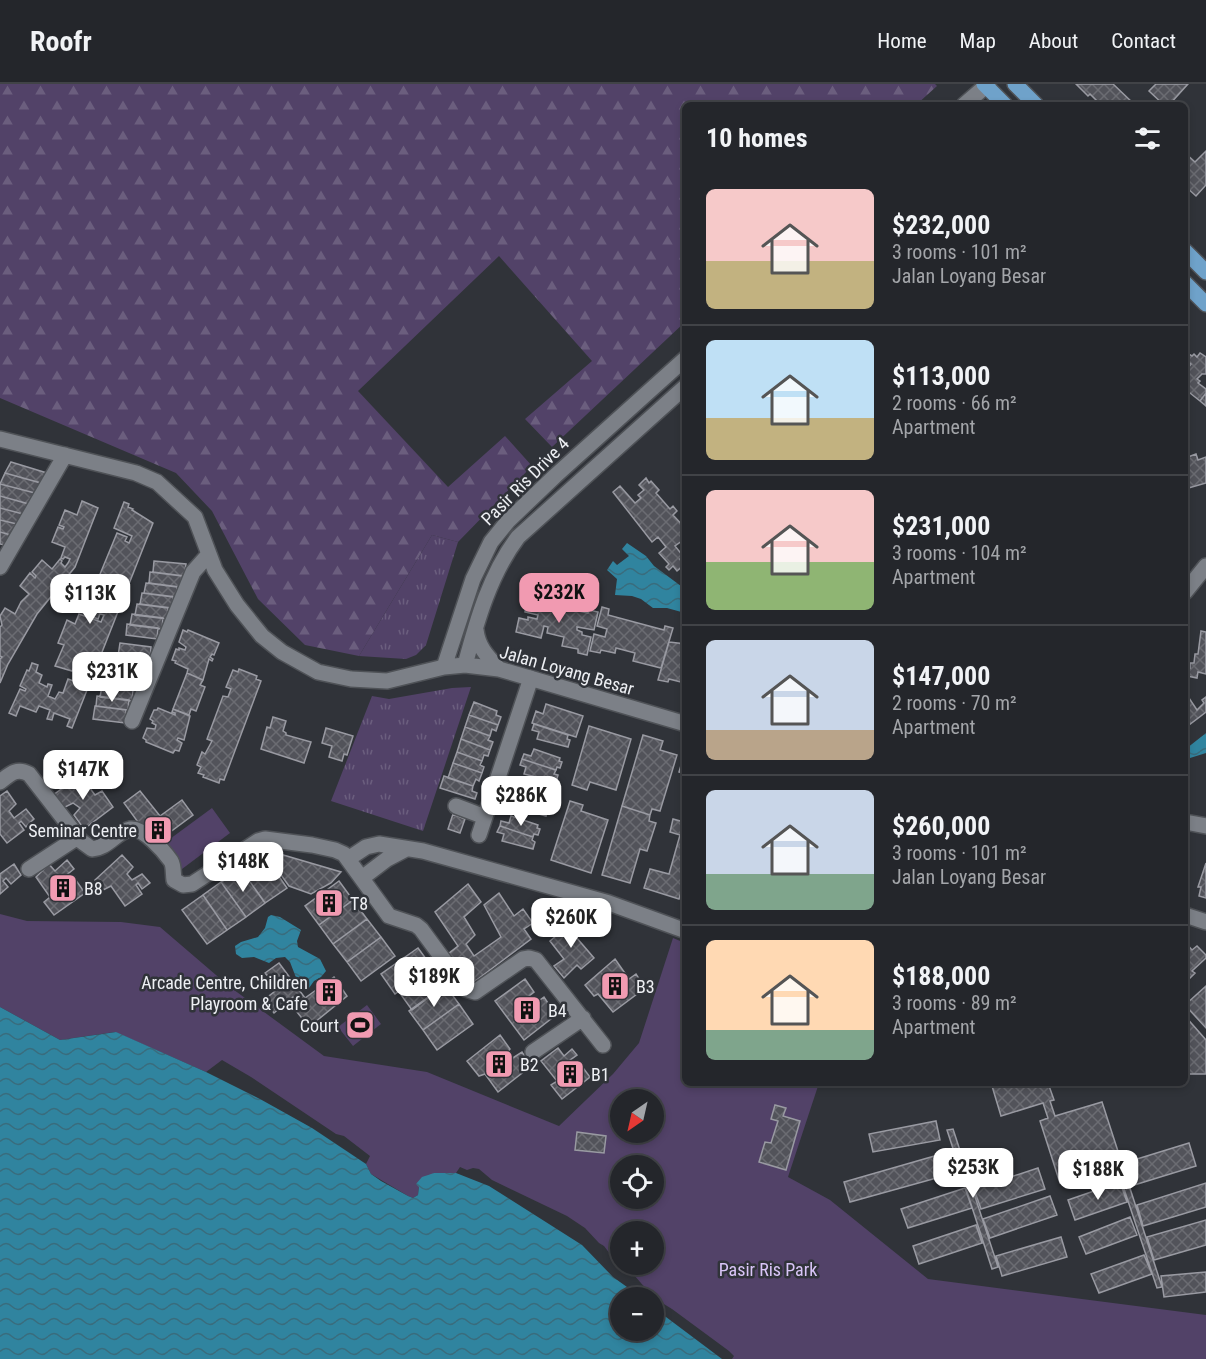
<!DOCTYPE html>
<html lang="en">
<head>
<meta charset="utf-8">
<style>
	body { margin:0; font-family:"Roboto Condensed",sans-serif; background:#2c2e33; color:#f1f3f6; height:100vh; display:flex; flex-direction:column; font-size:22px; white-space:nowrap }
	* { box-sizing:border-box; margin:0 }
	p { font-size:20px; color:#a3a5a9 }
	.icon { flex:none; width:33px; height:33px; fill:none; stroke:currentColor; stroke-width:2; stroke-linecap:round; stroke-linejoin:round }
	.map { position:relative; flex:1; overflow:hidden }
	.side { position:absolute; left:682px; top:18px; width:506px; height:984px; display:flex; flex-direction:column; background:#24262b; border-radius:9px; box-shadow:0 3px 9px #0003,0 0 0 2px #414347 }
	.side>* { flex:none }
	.needle { width:39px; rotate:214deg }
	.fabs { position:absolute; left:610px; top:1005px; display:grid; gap:12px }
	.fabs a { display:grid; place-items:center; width:54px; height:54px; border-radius:50%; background:#24262b; box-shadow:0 3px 9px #0003,0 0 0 2px #414347; font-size:30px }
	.price { position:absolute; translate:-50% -51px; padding:0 14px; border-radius:12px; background:#fff; color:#222; font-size:20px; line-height:39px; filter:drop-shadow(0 2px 3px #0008) }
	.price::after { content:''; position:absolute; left:50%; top:36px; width:18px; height:14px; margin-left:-9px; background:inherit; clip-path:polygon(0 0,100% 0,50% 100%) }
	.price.current { background:#f19ab1; color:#111 }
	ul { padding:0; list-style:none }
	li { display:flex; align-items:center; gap:18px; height:150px; padding:0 24px }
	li+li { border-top:2px solid #414347 }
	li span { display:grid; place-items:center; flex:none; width:168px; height:120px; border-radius:9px; color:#555 }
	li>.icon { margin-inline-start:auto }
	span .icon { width:72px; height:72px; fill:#fffc; stroke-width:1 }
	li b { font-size:26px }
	h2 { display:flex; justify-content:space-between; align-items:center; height:72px; padding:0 24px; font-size:26px }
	header { display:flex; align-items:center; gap:36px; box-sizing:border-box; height:84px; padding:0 30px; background:#24262b; border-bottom:2px solid #414347 }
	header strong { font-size:28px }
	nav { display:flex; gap:33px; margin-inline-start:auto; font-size:21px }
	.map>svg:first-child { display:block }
	.grass { fill:url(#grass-tufts) }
	.forest { fill:url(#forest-firs) }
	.park { fill:#524268; fill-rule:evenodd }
	.water { fill:url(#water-waves) }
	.building { fill:url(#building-cross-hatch); stroke:#999aa2; stroke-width:1.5 }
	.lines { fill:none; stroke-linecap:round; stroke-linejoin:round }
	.minor-casing { stroke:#4f5257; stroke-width:18 }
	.major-casing { stroke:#4f5257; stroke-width:18 }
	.minor { stroke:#7c8087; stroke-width:15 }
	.major { stroke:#6fa2ca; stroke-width:15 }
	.labels { text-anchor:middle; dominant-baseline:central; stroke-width:5; stroke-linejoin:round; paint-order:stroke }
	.street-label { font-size:18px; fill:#edeff3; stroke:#303339 }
	.poi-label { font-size:18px; fill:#edeff3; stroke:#303339; text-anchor:start }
	.park-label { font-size:18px; fill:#d9c5f7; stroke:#303339 }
</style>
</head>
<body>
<header>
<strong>Roofr</strong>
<nav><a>Home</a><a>Map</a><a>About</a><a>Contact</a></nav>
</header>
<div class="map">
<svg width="1206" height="1275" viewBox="0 0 1206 1275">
	<defs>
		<pattern id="grass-tufts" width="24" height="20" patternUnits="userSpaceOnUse" patternTransform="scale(1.5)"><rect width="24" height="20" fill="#524268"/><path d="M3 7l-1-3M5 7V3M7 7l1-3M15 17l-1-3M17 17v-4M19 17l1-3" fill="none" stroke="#6b5e7e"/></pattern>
		<pattern id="forest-firs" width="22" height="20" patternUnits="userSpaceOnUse" patternTransform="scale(1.5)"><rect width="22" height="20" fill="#524268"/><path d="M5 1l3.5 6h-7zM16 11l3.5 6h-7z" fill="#6b5e7e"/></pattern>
		<pattern id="water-waves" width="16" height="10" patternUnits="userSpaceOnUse" patternTransform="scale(1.5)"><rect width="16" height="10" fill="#30849f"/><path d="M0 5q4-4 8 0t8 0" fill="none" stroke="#396c7d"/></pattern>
		<pattern id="building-cross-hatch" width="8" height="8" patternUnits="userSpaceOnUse" patternTransform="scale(1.5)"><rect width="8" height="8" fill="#52535a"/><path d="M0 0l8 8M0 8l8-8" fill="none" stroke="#6b6c72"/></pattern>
	</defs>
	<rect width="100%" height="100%" fill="#303339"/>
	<path class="grass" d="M432 451 458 458 426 561 416 571 406 575 359 572Z
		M471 603 423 747 331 717 372 612 389 615 452 604Z"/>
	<path class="forest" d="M0 0H935L937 2 916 21H686L685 238 552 363 525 335 592 277 499 172 358 307 448 403 505 352 532 382 458 458 432 451 359 572 305 561 258 515 212 427 176 389 0 314Z"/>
	<path class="park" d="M212 724 230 749 178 788 159 763Z
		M0 830 27 837 121 838 160 843 230 903 324 972 427 988 559 1042 613 990 639 959 673 854 685 859 686 999H819L788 1093 830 1116 928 1195 1206 1231V1275H732L734 1272 729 1267 672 1225 654 1214 634 1191 623 1187 604 1162 599 1159 585 1144 567 1132 492 1096 479 1085 473 1084 467 1086 460 1083 456 1089H434L419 1103 418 1111 413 1114 408 1112 371 1090 366 1080 370 1072 344 1052 336 1050 251 993 222 976 206 988 115 948 60 956 0 923ZM621 1016H654V1048H621ZM621 1082H654V1114H621ZM621 1148H654V1180H621Z
		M367 921 381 940 353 962 338 943Z"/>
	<path class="water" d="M627 459 646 472 654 482 685 505V529L667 524H653L641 515 632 512 615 511 617 495 607 486 613 477 617 481 629 472 622 465Z
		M1206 649V669L1190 674 1187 664Z
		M271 831 280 833 301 846 297 857 298 863 320 875 326 887 321 893 314 897 309 904 303 905 300 904 290 878 285 873 276 874 269 879 254 873 242 874 236 870 235 862 241 858 258 853 265 844 268 833Z
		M0 923 60 956 116 948 206 988 260 1015 312 1044 366 1080 371 1090 381 1097 408 1112 413 1114 418 1111 419 1103 416 1100 422 1093 434 1089H456L489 1102 582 1161 613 1193 641 1213 621 1214V1246H654V1224L722 1275H0Z"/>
	<path class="building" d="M1076 0H1113L1135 21H1101L1090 10 1088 12Z
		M1156 0H1188L1169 21H1164L1149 7Z
		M1206 67V101L1196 112 1185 102V69L1195 78Z
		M1187 269 1192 272 1194 270 1197 273 1200 269 1206 273V290H1202L1197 295 1200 297 1198 299 1206 305V309L1200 317 1185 305V284L1187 285 1191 280 1185 275Z
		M1206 309V322L1200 317Z
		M1196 370 1198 376 1206 373V399L1185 405V374Z
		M11 378 47 389 41 399 5 389Z
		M5 389 41 399 35 409 0 400Z
		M646 394 649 399 651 397 659 406 656 409 670 425 673 422 677 427 673 431 686 445V461L682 457 675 462 683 472 680 475 684 481 677 487 673 482 669 486 666 483 669 480 659 469 666 463 658 453 652 458 613 408 620 402 635 419 641 414 638 411 644 406 639 401Z
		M0 400 35 409 29 420 0 412Z
		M0 412 29 420 23 430 0 424Z
		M82 417 98 424 75 483 37 530 8 580 0 599V575L2 573 0 572V543L2 541 0 532 5 524 15 530 21 518 29 510 20 502 30 489 35 494 36 492 32 488 42 476 52 485 60 475 62 477 61 479 65 483 68 479 70 475 65 473 63 475 61 474 65 463 52 458 58 443 63 445 64 443 59 441 65 426 77 431Z
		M124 418 129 420 128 423 133 425 132 426 153 439 72 644 67 642 70 635 54 629 52 636 47 635 50 626 39 622 36 628 20 622 16 632 9 629 20 605 25 607 26 605 20 602 27 586 29 587 32 579 38 581 36 588 42 591 39 599 47 603 48 600 52 601 48 612 55 615 59 608 63 609 68 595 79 599 82 593 76 591 80 581 76 579 72 587 55 582 64 561 58 559 67 536 75 540 79 530 101 538 104 531 100 530 98 535 75 526 76 523 78 524 80 518 82 519 85 512 87 513 89 507H91L93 501 103 505 104 502 107 503 106 507 109 508 112 501 98 495 117 449 127 453 125 457 129 459 132 452 114 444Z
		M0 424 23 430 17 440 0 436Z
		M0 436 17 440 11 451 0 448Z
		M0 448 11 451 5 461 0 460Z
		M154 477 186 480 184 492 153 488Z
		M150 488 182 492 180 503 149 499Z
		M146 499 177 503 176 513 144 509Z
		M142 509 173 513 172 524 140 520Z
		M527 515 588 529 589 526 598 528 594 546 577 543V546L582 548V551L591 553 587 571 578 569V565L562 562 564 553 547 549 548 543 544 542 541 554 516 548 519 534 528 536V533L537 535 538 531 525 528Z
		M137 520 168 524 167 535 135 531Z
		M602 523 609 525 608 531 664 546 665 542 673 544 661 584 633 577 635 569 616 564 615 569 601 566 600 569 590 567 594 550 605 553 607 545 597 542Z
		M132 530 163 534 162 545 130 541Z
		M127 540 158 544 157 555 126 551Z
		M183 546 187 548 188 546 219 559 214 571 212 570 210 573 213 575 212 577 209 575 203 596 187 589 188 585 175 579 176 577 172 576 176 565 179 566V564L185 566 186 563 179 558Z
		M1201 547 1206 548V590L1198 588 1197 594 1187 592 1188 590H1185V583L1190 584V579H1194L1195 570H1198Z
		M669 558 686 560 685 599 669 595 668 598 658 596Z
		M120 559 151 563 150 576 118 572Z
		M116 571 148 575 146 586 115 582Z
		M112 582 144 586 143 596 111 592Z
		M239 585 257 592 256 595 261 597 224 696 220 695 219 699 203 693 204 691 198 689 201 683 197 681 202 668 205 670 212 657 207 655 223 612 228 613 231 605 226 603 233 586 238 588Z
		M187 589 203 596 200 601 205 603 196 627 191 625 189 631 173 625Z
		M108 592 139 596 138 607 106 603Z
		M102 602 133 606 132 617 100 613Z
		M97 612 129 616 128 626 96 622Z
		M1206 613V628L1185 644V614H1189L1197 626 1204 619 1202 616Z
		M474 618 497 627 496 631 501 633 498 641 469 631Z
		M546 620 583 632 576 653 532 639 536 627 543 630Z
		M95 622 126 626 125 639 93 635Z
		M158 624 175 631V629L172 628 173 625 190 632 184 656 178 654 177 656 182 659 179 667 175 666 173 669 146 658V656L143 654 147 644 155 645 156 641 152 639 153 637 150 635 154 626H157Z
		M469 631 498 641 496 647 492 645 490 652 465 643Z
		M273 633 286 637 283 647 286 649V651L311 658 304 679 261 665 267 643 270 644Z
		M534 640 568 651 567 655 570 656 568 663 537 655 539 648 532 646Z
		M589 642 631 655 616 706 590 698 587 706 572 701Z
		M465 643 490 652 488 656 493 658 490 666 461 655Z
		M326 644 353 652 347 671 344 670 342 677 329 673 332 662 322 659Z
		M643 651 663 657 660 666 677 671 660 727 652 725 650 731 622 722Z
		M461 655 490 666 488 672 484 671 482 677 457 668Z
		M534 665 560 674 559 677 562 678 560 684 557 683 556 686 522 675 524 670 531 672Z
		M457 668 482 677 480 681 484 683 482 689 453 679Z
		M685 668H686V690L679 688Z
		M522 675 556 686 554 690 558 691 556 698 524 690 526 683 520 681Z
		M453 679 482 689 479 697 476 695 473 702 448 694Z
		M80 691 95 711 102 707 113 723 84 745 74 731 80 724 73 719 61 725 52 712Z
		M444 692 473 702 472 707 477 709 475 715 440 704Z
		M524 698 550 707 549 710 552 711 550 718 547 717 546 720 512 708 514 704 521 706Z
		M7 707 16 720 9 727 14 734 26 725 34 735 26 743 21 737 19 739 24 746 7 759 0 750V712Z
		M140 707 160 732 182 716 193 731 154 760 124 719Z
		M512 708 546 720 544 723 548 724 546 732 514 723 516 717 510 715Z
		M570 717 583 721 581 727 608 736 591 789 551 776Z
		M622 722 650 731 649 737 656 739 647 767 640 765 630 799 602 791Z
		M453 730 465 735 460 749 448 745Z
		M511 732 538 741 537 744 540 745 538 751 534 750 533 753 500 742 501 737 509 739Z
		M686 733V791L679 815 644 804 650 785 669 790 680 751 670 748 673 735 684 738Z
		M500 742 533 753 532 756 535 758 533 765 502 757 504 750 497 748Z
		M273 768 341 788 331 799 311 810 289 802 276 784Z
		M263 769 287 804 265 819 241 785Z
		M122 771 133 783 127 790 132 796 142 790 150 799 142 805 138 799 136 801 142 810 125 822 111 802 103 806 95 796Z
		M67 776 74 785 64 793 68 799 75 795 85 809 54 831 44 818 50 813 36 793 49 780 55 787Z
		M1206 779V814L1199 812 1201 803H1198Z
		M14 780 21 791 11 800 6 794 3 797 8 803 0 810V790Z
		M241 785 265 819 246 833 221 798Z
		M339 797 353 816 319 841 305 822Z
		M221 798 246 833 227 846 203 811Z
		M468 800 481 818 464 833 475 851 466 860 474 872 501 853 484 821 499 809 514 832 523 825 533 839 524 845 531 855 470 901 448 870 458 862 435 828Z
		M203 811 227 846 207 860 182 826Z
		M353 816 367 835 333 860 319 841Z
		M577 834 586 844 576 853 594 874 581 885 577 881 564 894 554 882 564 875 550 857Z
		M367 835 381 853 347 878 333 860Z
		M381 853 395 872 361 897 347 878Z
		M1185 858 1192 866 1197 862 1206 871V874L1192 887 1195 889 1185 899Z
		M418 864 432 883 395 910 381 890Z
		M615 875 629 895 636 890 645 904 613 928 598 910 594 912 585 901Z
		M279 879 305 914 334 893 347 912 309 943 293 923 299 920 293 913 274 929 264 916 279 904 265 889Z
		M432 883 445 901 412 926 399 908Z
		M525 895 534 908 528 913 533 921 544 913 556 931 524 956 495 917Z
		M445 901 459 920 423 946 409 927Z
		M1206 902V944L1185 921Z
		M459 920 473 940 437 966 423 946Z
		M1185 932 1206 956V990H1185Z
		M500 951 510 965 505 972 508 977 522 968 531 982 498 1008 485 990 479 992 467 977Z
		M558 964 564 972 572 965 577 971 566 979 573 988 581 981 590 993 562 1015 551 1001 557 997 541 977Z
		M1003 999H1048L1054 1016 1050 1017 1055 1032 1102 1018 1162 1203 1157 1204 1116 1081 1060 1099 1040 1037 1048 1034 1043 1019 1001 1032 992 1002Z
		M775 1021 786 1024 783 1032 800 1037 786 1086 759 1078 765 1058 771 1059 778 1037 771 1035Z
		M936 1037 940 1056 873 1068 869 1050Z
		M953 1045 998 1183 992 1185 947 1046Z
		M577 1048 606 1052 604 1069 575 1066Z
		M1189 1059 1196 1082 1131 1102 1124 1079Z
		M945 1069 951 1090 850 1118 844 1098Z
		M1038 1084 1045 1105 981 1125 974 1105Z
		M1120 1098 1127 1118 1075 1136 1068 1116Z
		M1206 1099V1123L1143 1142 1137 1121Z
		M965 1104 972 1124 908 1144 901 1125Z
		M1050 1112 1057 1131 990 1154 983 1135Z
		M1130 1133 1137 1151 1086 1170 1079 1153Z
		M1206 1136V1161L1154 1176 1147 1153Z
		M976 1141 982 1159 919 1180 913 1162Z
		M1061 1153 1067 1173 1002 1192 996 1172Z
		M1144 1171 1152 1190 1099 1209 1091 1190Z
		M1206 1188V1208L1164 1213 1161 1192Z"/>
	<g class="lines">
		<g class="minor-casing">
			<path id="minor" d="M964 21 988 0
				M0 355 136 389 157 398 195 433 215 486 237 521 262 552 282 568 318 588 351 595 387 597 444 583 465 581 499 585 686 640
				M0 483 65 371
				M1185 508 1206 482
				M476 546C478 563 487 572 499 585
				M465 581C477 536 490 490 518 453L686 302
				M444 583 473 495 491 458 508 437 555 392 686 274
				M132 637 193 488 209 470
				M0 698C10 690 17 683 29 690L81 757 92 765C108 764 116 748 130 745 143 743 164 767 171 777 174 782 173 790 174 796L183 801 192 800 258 757 265 755 312 761 335 766 344 770 389 832 416 841 421 845 465 905 475 908 523 875 529 874 536 876 603 961
				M456 722 485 733
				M1185 738 1206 742
				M479 751 531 594
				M348 775 366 763 379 760 423 767 609 819 686 847
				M29 785 78 753
				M362 794 387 775 406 765
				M1185 831 1206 838
				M533 968 583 934"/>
		</g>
		<g class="major-casing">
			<path id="major" d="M984 0 1005 21
				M1015 0 1036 21
				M1185 167 1206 188
				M1185 199 1206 220"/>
		</g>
		<use href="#minor" class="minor"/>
		<use href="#major" class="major"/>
	</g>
	<defs>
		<g id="building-square" transform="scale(1.5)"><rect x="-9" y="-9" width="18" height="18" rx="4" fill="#f19ab1" stroke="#303339"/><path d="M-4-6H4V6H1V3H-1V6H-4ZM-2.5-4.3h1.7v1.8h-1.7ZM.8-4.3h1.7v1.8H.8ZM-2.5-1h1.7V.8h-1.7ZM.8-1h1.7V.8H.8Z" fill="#111"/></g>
		<g id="stadium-square" transform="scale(1.5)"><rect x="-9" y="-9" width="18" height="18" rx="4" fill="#f19ab1" stroke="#303339"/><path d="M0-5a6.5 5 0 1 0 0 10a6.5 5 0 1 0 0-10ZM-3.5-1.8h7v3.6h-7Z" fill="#111"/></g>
	</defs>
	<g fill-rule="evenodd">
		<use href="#building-square" x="158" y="746"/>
		<use href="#building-square" x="63" y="804"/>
		<use href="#building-square" x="329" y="819"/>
		<use href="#building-square" x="615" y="902"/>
		<use href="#building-square" x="329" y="908"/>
		<use href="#building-square" x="527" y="926"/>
		<use href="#stadium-square" x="360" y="941"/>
		<use href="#building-square" x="499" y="980"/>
		<use href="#building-square" x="570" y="990"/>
	</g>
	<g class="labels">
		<g class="street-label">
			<text transform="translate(525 397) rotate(-45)">Pasir Ris Drive 4</text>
			<text transform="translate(567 586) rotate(16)">Jalan Loyang Besar</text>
		</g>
		<g class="poi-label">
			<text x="137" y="746" text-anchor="end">Seminar Centre</text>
			<text x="84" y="804">B8</text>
			<text x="350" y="819">T8</text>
			<text x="308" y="898" text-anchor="end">Arcade Centre, Children<tspan x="308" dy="21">Playroom &amp; Cafe</tspan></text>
			<text x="636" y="902">B3</text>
			<text x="548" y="926">B4</text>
			<text x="339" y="941" text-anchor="end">Court</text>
			<text x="520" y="980">B2</text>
			<text x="591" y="990">B1</text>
		</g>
		<g class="park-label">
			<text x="768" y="1185">Pasir Ris Park</text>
		</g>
	</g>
</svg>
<div class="fabs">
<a><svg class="needle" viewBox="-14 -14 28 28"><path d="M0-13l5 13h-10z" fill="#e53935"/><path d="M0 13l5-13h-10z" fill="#a3a5a9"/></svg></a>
<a><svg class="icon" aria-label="locate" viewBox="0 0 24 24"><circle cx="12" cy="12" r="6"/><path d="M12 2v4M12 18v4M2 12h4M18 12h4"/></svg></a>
<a>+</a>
<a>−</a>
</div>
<b class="price current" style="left:559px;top:540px">$232K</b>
<b class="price" style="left:90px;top:541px">$113K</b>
<b class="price" style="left:112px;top:619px">$231K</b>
<b class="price" style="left:83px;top:717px">$147K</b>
<b class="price" style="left:521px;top:743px">$286K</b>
<b class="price" style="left:243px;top:809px">$148K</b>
<b class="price" style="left:571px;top:865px">$260K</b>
<b class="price" style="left:434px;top:924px">$189K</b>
<b class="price" style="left:973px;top:1115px">$253K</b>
<b class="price" style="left:1098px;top:1117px">$188K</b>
<section class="side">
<h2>10 homes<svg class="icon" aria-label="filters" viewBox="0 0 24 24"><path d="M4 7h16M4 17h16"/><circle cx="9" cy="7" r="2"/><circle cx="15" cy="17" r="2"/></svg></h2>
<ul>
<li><span style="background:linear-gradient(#f6c9c9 60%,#c2b280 0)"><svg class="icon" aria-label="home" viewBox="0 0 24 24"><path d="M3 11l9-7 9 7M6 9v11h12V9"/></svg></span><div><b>$232,000</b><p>3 rooms · 101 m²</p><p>Jalan Loyang Besar</p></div></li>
<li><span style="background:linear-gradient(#bfe0f5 65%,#c2b280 0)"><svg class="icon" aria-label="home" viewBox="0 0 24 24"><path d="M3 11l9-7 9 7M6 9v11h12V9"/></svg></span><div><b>$113,000</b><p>2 rooms · 66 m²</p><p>Apartment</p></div></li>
<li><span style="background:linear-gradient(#f6c9c9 60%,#8fb573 0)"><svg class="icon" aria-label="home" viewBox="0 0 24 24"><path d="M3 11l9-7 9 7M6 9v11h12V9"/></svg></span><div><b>$231,000</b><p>3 rooms · 104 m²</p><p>Apartment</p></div></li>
<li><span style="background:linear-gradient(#c9d6e8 75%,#b9a48a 0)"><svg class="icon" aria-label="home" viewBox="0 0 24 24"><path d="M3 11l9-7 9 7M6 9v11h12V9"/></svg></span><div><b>$147,000</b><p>2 rooms · 70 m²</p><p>Apartment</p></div></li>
<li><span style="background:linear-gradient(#c9d6e8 70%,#7fa58c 0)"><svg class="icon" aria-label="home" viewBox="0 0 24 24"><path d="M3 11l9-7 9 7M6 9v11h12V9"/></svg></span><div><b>$260,000</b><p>3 rooms · 101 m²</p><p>Jalan Loyang Besar</p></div></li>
<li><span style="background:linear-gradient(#ffd9b3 75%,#7fa58c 0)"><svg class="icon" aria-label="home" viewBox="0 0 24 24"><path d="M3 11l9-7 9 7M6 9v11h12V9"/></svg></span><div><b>$188,000</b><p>3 rooms · 89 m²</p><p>Apartment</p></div></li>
</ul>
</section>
</div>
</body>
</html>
